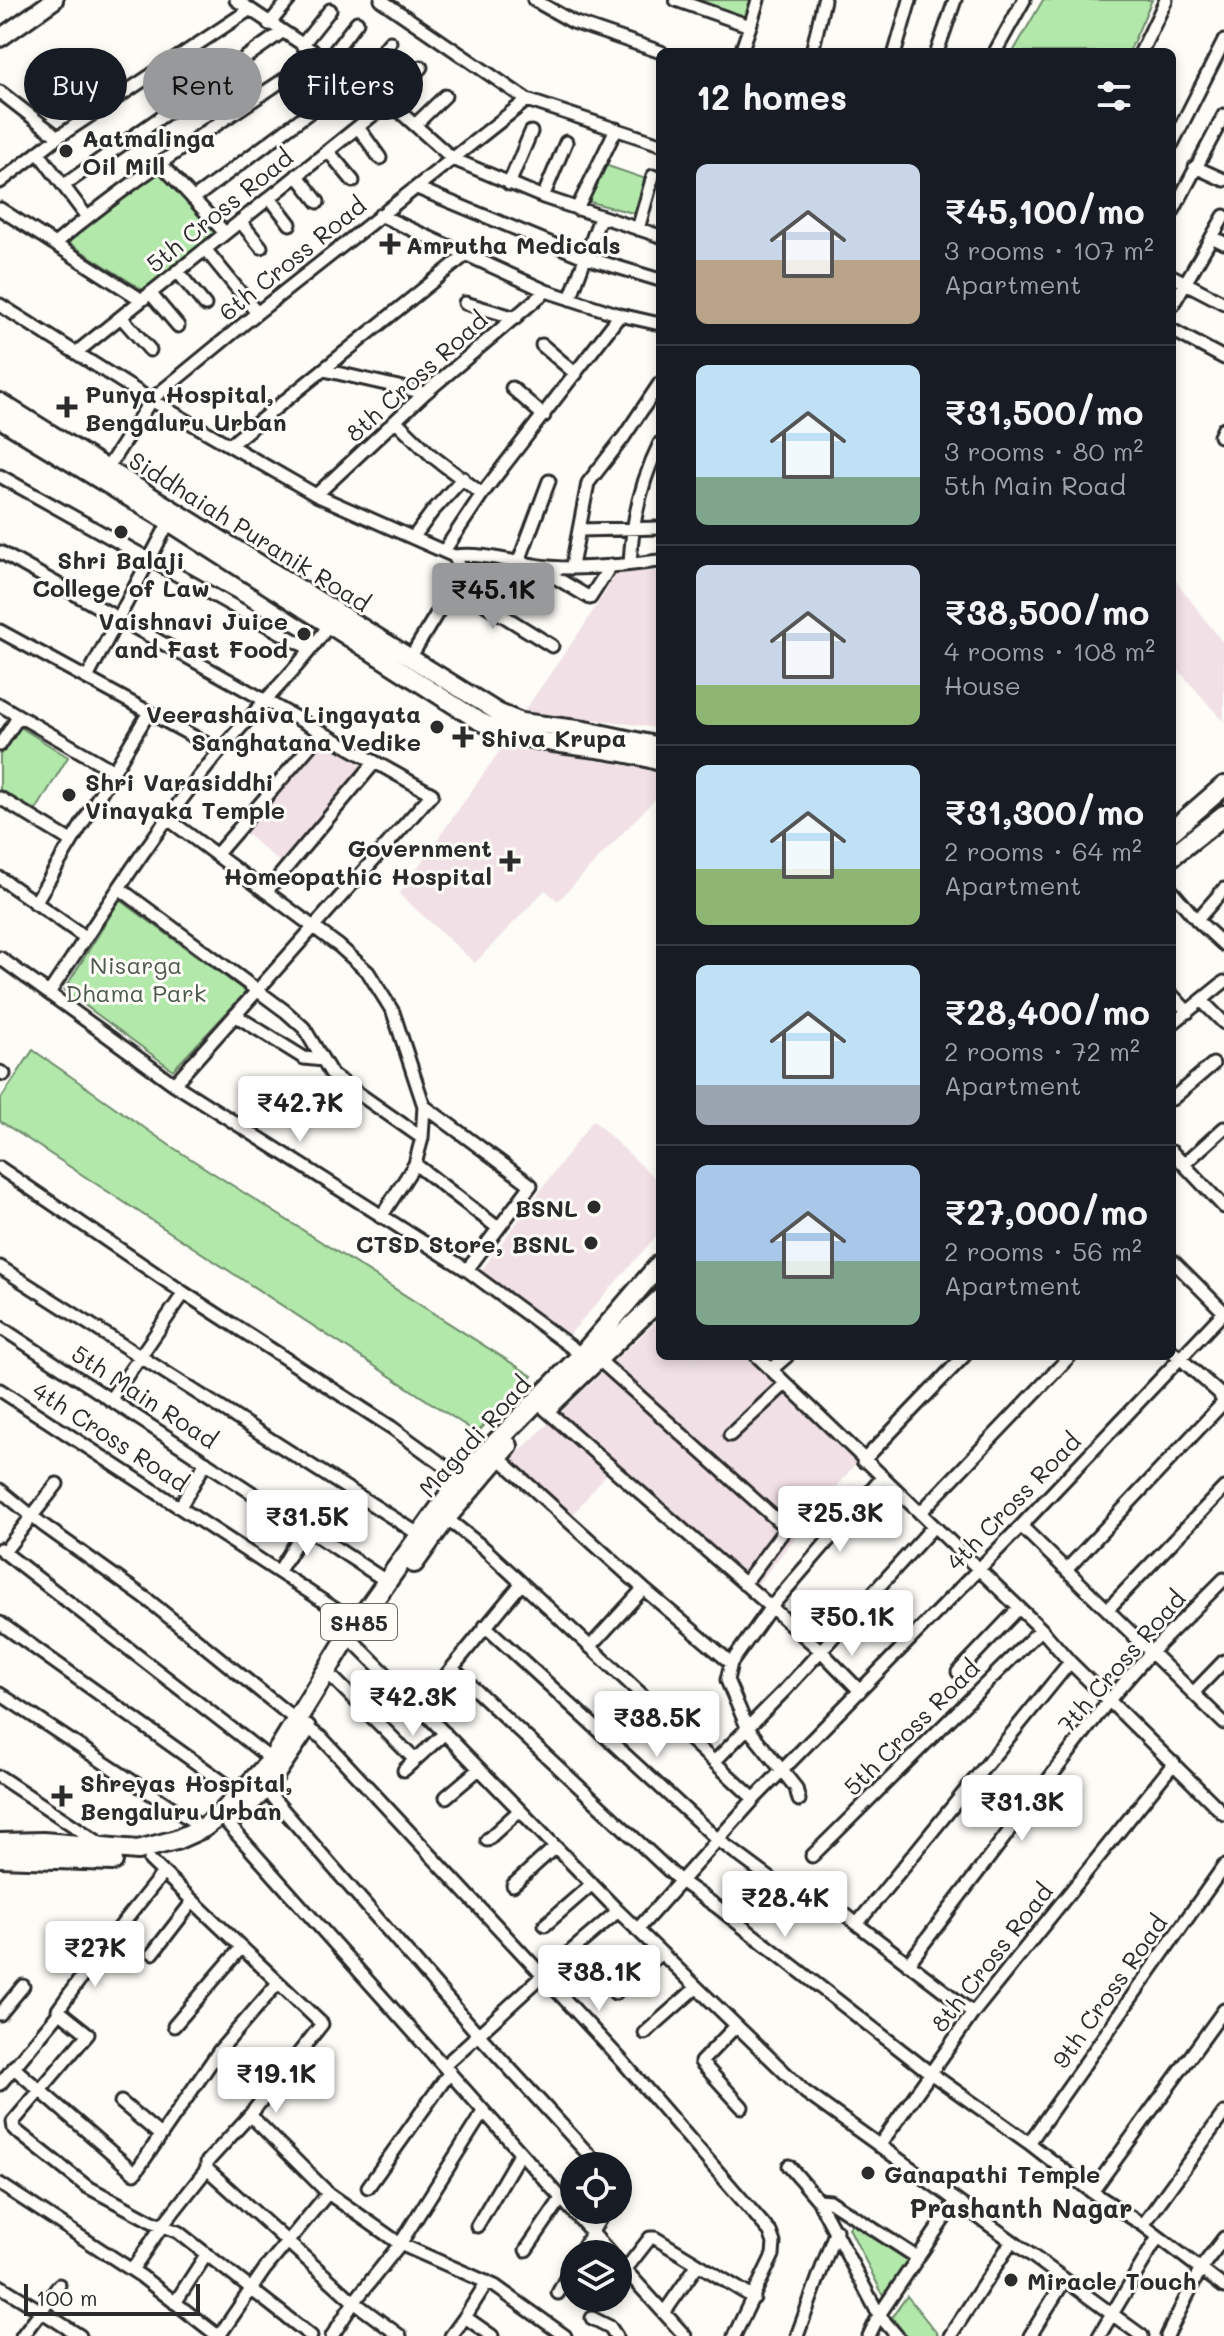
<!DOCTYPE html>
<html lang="en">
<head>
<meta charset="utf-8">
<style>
	body { margin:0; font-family:Mali,sans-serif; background:#20242c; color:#f1f3f6; height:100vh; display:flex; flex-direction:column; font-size:30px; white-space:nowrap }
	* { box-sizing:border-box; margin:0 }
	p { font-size:26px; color:#9ea1a6 }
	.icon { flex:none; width:44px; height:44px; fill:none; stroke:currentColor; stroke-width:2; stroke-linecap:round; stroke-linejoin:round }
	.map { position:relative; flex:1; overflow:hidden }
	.sheet { position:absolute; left:656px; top:48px; width:520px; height:1312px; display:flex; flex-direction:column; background:#171b24; border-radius:12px; box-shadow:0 4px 12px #0003 }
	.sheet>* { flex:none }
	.guide { position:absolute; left:24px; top:48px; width:512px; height:72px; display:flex; gap:16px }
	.fabs { position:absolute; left:560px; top:2152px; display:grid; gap:16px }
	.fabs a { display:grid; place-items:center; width:72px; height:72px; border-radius:50%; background:#171b24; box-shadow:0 4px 12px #0003; font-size:40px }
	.scale { position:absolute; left:24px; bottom:20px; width:176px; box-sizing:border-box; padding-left:8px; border:4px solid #2b2b2b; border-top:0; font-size:22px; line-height:28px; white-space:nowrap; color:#2b2b2b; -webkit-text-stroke:6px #fdfcf7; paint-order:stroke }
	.price { position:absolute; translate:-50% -68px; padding:0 18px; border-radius:8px; background:#fff; color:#222; font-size:26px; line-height:52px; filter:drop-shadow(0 2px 4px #0008) }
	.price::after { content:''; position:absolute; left:50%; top:48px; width:24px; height:18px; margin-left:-12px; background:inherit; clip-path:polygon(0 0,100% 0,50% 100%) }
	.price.current { background:#98999b; color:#111 }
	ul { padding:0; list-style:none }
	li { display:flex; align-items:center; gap:24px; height:200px; padding:0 40px }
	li+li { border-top:2px solid #363941 }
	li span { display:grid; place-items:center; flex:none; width:224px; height:160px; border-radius:12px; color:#555 }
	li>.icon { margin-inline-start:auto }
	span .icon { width:96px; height:96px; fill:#fffc; stroke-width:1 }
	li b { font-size:34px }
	h2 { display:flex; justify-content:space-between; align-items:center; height:96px; padding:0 40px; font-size:34px }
	.pill { padding:0 28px; border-radius:36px; background:#171b24; box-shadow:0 4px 12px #0003; font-size:28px; line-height:72px }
	.pill.current { background:#98999b; color:#111 }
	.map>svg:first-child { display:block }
	.built { fill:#f1e1e6 }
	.green { fill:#b2e9ab; stroke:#6e8a6b; stroke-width:2 }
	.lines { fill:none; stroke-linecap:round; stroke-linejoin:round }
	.street-casing { stroke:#2b2b2b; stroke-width:17 }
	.secondary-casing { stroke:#2b2b2b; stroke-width:22 }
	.primary-casing { stroke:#2b2b2b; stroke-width:24 }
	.street { stroke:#fdfcf7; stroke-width:11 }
	.secondary { stroke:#fdfcf7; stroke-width:16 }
	.primary { stroke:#fdfcf7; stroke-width:18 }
	.poi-dot { fill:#2b2b2b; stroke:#fdfcf7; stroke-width:3 }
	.labels { text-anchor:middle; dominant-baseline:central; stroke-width:6; stroke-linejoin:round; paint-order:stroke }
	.shield { fill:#fdfcf7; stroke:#6a6a68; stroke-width:2 }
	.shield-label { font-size:22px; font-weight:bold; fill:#2b2b2b }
	.poi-label { font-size:24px; font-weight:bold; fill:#2b2b2b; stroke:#fdfcf7; text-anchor:start }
	.street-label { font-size:24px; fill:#2b2b2b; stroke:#fdfcf7 }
	.park-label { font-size:24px; fill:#4d5a4b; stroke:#fdfcf7 }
	.neighbourhood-label { font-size:26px; font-weight:bold; fill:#2b2b2b; stroke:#fdfcf7 }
</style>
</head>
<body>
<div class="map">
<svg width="1224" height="2336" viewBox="0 0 1224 2336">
	<rect width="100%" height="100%" fill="#fdfcf7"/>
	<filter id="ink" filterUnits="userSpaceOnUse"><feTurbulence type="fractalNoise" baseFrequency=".0125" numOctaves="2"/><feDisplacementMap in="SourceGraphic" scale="16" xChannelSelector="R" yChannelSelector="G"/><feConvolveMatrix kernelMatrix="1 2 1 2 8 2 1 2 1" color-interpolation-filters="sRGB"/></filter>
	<g filter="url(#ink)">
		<path class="built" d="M660 571V728L524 711 583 627 617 573Z
			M1175 580 1224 644V722L1172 663V583Z
			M321 740 365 767 284 866 243 831Z
			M503 746 650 769 660 775V794L558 901 545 890 475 963 399 894Z
			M593 1120 660 1183V1232L569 1335 481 1271Z
			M660 1318V1356H747L856 1463 749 1595 608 1472 570 1518 509 1461Z"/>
		<path class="green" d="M692 0H754L748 20Z
			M1043 0H1152L1129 52H1013Z
			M602 164 649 180 637 214 586 201Z
			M159 170 216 233 146 292 64 240Z
			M20 727 68 757 35 812 0 792V755Z
			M120 900 246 992 173 1070 64 990Z
			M33 1050 169 1145 532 1376 477 1433 0 1121V1100Z
			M859 2212 914 2254 883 2295 849 2228Z
			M907 2296 939 2336H906L892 2317Z"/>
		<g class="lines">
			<g class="street-casing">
				<path id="street" d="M236 0 389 102 453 159 543 197 660 236
					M381 0 527 100 660 144
					M534 0 573 22 661 52
					M676 0 750 26 758 0
					M269 24 289 0
					M302 45 330 10
					M741 52 750 26
					M812 52 824 0
					M895 52 910 0
					M937 52 955 0
					M995 52 1024 0
					M1141 52 1166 0
					M327 61 357 22
					M357 81 390 42
					M0 92 58 137
					M416 124 445 96
					M358 127 380 158
					M1172 144 1224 41
					M328 151 353 181
					M38 152 87 217
					M160 163 225 233
					M1195 167 1224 180
					M297 175 318 202
					M0 182 58 137 249 10
					M509 184 531 132
					M64 185 282 32
					M417 188 584 257 660 280
					M543 197 566 142
					M270 198 290 224
					M193 199 354 79
					M0 209 142 300
					M577 209 616 129
					M1172 213 1224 115
					M380 215 546 291 620 315 660 324
					M240 221 261 247
					M638 229 653 176
					M1212 237 1224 243
					M56 243C138 174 230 116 319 56
					M205 249 257 313
					M177 271 205 305
					M1172 276 1224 303
					M150 293 178 326
					M570 299 600 218
					M465 303 516 318
					M0 305 151 400 316 495 454 556C485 553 505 561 534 565 572 572 622 565 660 561
					M1172 306 1224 216
					M121 317 150 350
					M1172 330 1224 358
					M542 345 576 374
					M77 352 389 102 421 67
					M324 370 425 393
					M512 388 544 416
					M397 422 432 456 482 494
					M1220 436 1224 428
					M231 444 468 253
					M106 470 151 400 257 313 527 100
					M0 476 310 649
					M316 495 425 393 546 291
					M580 530 660 528
					M413 538 432 512 463 478
					M444 551 482 494 620 315
					M0 552 432 794 174 1084
					M519 561 549 481
					M630 564C632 522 641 481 660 443
					M536 566 590 598 611 565
					M572 566 588 483 623 438 660 383
					M454 585 552 646
					M0 631 220 751
					M410 658 454 585 460 567 454 556
					M87 678 169 522
					M0 705 114 771
					M0 745 19 716
					M0 798 71 841
					M168 819 339 946 368 972 393 1012 424 1106 422 1138 415 1164 381 1217
					M216 855 322 732
					M0 878 86 938
					M119 888 285 1011 304 1028 332 1075 422 1138
					M1172 891 1197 920 1224 945
					M266 892 375 762
					M35 903 149 712
					M1197 920 1224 889
					M0 958 174 1084 467 1270 582 1355
					M49 993C103 912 156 828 219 752 256 708 299 669 331 622
					M1172 995 1188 1012
					M1202 1001 1224 1023
					M235 1015 304 1058 323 1060
					M1172 1024 1224 982
					M0 1072 4 1074
					M1172 1099 1213 1064
					M424 1106 531 1185 467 1270
					M1172 1152 1224 1207
					M415 1164 498 1228
					M1184 1164 1224 1128
					M0 1168 184 1293 391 1427 461 1478
					M1172 1260 1224 1312
					M0 1267 423 1537
					M0 1327 386 1581
					M1172 1351 1219 1393 1224 1404
					M757 1356 1041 1629 1070 1662 1224 1814
					M598 1359 786 1528 744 1584
					M771 1370 787 1356
					M0 1390 358 1624
					M110 1400 184 1293
					M545 1409 820 1650 860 1691
					M730 1435 785 1384
					M498 1457 646 1591 731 1663 771 1607 882 1478
					M863 1461 964 1356
					M0 1490 43 1525 148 1600 297 1721
					M180 1507 206 1462
					M920 1513 1070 1356
					M446 1518 485 1549 754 1799
					M1021 1526 1224 1723
					M0 1549 272 1760
					M4 1552 57 1484
					M1067 1569 1223 1403
					M279 1571 305 1528
					M1108 1609 1224 1488
					M0 1623 241 1795
					M485 1626 717 1839 814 1911
					M355 1643 420 1708 452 1668 679 1880 716 1906 929 2072 1029 2143 1092 2192 1143 2225 1224 2287
					M590 1647 643 1589
					M731 1663 727 1680 747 1727 796 1788 799 1800
					M452 1668 521 1584
					M958 1672 1019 1608
					M334 1679 415 1760
					M1194 1692 1224 1661
					M0 1694 203 1828
					M420 1708 618 1911
					M307 1728 322 1738 623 2062 770 2232 774 2243 773 2255 734 2336
					M714 1762 785 1690 933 1527
					M404 1770 445 1733
					M0 1777 101 1844
					M265 1789 478 2034 591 2157
					M446 1797 479 1769
					M228 1824 611 2254
					M487 1840 520 1810
					M812 1856 1041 1629
					M150 1860 322 2024 250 2115 328 2193 400 2244 495 2286 565 2336
					M513 1885 555 1847
					M825 1898 857 1924
					M545 1925 592 1884
					M637 1930 754 1799 1021 1526 1224 1312
					M153 1953 193 1901
					M908 1964 1109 1700 1151 1652 1224 1579
					M615 1993 661 1953
					M58 2010 88 2034 13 2122 14 2129 86 2186 151 2221 178 2232 311 2336
					M973 2013 857 1924 1070 1662
					M0 2014 23 1986
					M174 2026 241 1948
					M736 2026 701 2062 742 2107
					M645 2033 696 1988
					M445 2065 541 1977 618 1911 805 2092 1012 2241 950 2336
					M13 2067 135 2173 219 2051 278 1983
					M0 2084 59 2013 58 2010 93 1961 163 1873
					M121 2102 160 2135
					M250 2115 207 2162V2169L354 2302 400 2336
					M1029 2143 1224 1866
					M879 2146 973 2013 1174 1763
					M789 2166 818 2200 879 2315 897 2336
					M0 2184 141 2276 218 2336
					M368 2187 450 2072
					M1092 2192 1224 2010
					M818 2200 830 2201 918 2258
					M1143 2225 1224 2113
					M477 2226 520 2153
					M1012 2241 1142 2336
					M526 2250 561 2199
					M579 2254 605 2210
					M618 2262 685 2336
					M132 2270 162 2226 207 2169
					M625 2270 650 2238H655L754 2298
					M0 2286 41 2311 59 2285
					M558 2293 574 2263
					M175 2303 206 2255
					M664 2313 698 2264
					M465 2317 487 2282
					M592 2318 610 2327 616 2336
					M22 2336 41 2311 80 2336
					M219 2336 265 2269 328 2193
					M332 2336 354 2302 400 2244 483 2112
					M451 2336 465 2317 492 2336
					M797 2336 836 2230
					M869 2336 879 2315 956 2201
					M1030 2336 1064 2281
					M1099 2336 1158 2237
					M1167 2336 1201 2268 1224 2238"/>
			</g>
			<g class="secondary-casing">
				<path id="secondary" d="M0 38 54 0
					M0 402 499 713 521 722 585 730 660 746
					M0 419 169 522 479 721C536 750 601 743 660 762"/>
			</g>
			<g class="primary-casing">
				<path id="primary" d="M1172 831 1224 786
					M1172 856 1224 815
					M552 1403 660 1299
					M414 1563 446 1518 508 1446
					M235 1817 265 1789 306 1728
					M0 1843 43 1842 138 1850 176 1840 203 1828 219 1816 272 1760 348 1636 461 1478 582 1355 660 1264
					M0 1857 113 1861"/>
			</g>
			<use href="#street" class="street"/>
			<use href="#secondary" class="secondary"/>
			<use href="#primary" class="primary"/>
		</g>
	</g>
	<g class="poi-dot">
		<circle cx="66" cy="151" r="8"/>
		<path d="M386 232h8v8h8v8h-8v8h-8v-8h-8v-8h8z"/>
		<path d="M63 395h8v8h8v8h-8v8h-8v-8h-8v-8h8z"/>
		<circle cx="121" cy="532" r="8"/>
		<circle cx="304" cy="634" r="8"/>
		<circle cx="437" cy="727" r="8"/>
		<path d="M459 725h8v8h8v8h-8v8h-8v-8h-8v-8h8z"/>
		<circle cx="69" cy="795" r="8"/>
		<path d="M506 849h8v8h8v8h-8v8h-8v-8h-8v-8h8z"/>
		<circle cx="594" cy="1207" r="8"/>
		<circle cx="591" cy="1243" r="8"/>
		<path d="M58 1784h8v8h8v8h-8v8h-8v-8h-8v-8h8z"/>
		<circle cx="868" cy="2173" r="8"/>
		<circle cx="1011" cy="2280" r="8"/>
	</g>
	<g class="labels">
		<rect class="shield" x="321" y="1604" width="76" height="36" rx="6"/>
		<g class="shield-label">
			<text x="359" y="1622">SH85</text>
		</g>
		<g class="poi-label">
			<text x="82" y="137">Aatmalinga<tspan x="82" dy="28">Oil Mill</tspan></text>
			<text x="406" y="244">Amrutha Medicals</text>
			<text x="85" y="393">Punya Hospital,<tspan x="85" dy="28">Bengaluru Urban</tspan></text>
			<text x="121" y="559" text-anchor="middle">Shri Balaji<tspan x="121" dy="28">College of Law</tspan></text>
			<text x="288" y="620" text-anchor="end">Vaishnavi Juice<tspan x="288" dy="28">and Fast Food</tspan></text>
			<text x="421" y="713" text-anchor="end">Veerashaiva Lingayata<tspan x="421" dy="28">Sanghatana Vedike</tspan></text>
			<text x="481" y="737">Shiva Krupa</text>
			<text x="85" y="781">Shri Varasiddhi<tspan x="85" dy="28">Vinayaka Temple</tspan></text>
			<text x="492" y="847" text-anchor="end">Government<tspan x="492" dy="28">Homeopathic Hospital</tspan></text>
			<text x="578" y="1207" text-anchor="end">BSNL</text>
			<text x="575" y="1243" text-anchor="end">CTSD Store, BSNL</text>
			<text x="80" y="1782">Shreyas Hospital,<tspan x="80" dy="28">Bengaluru Urban</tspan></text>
			<text x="884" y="2173">Ganapathi Temple</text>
			<text x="1027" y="2280">Miracle Touch</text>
		</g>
		<g class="street-label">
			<text transform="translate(219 210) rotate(-39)">5th Cross Road</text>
			<text transform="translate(292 258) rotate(-39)">6th Cross Road</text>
			<text transform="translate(416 376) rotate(-42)">8th Cross Road</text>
			<text transform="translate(250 531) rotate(32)">Siddhaiah Puranik Road</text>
			<text transform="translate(145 1396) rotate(33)">5th Main Road</text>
			<text transform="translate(111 1436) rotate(33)">4th Cross Road</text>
			<text transform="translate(474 1436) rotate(-48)">Magadi Road</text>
			<text transform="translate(1013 1501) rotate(-46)">4th Cross Road</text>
			<text transform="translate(1121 1661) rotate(-49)">7th Cross Road</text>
			<text transform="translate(911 1727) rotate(-45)">5th Cross Road</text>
			<text transform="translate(991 1957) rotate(-52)">8th Cross Road</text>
			<text transform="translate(1109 1991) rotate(-55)">9th Cross Road</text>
		</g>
		<g class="park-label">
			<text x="136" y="964">Nisarga<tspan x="136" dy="28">Dhama Park</tspan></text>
		</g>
		<g class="neighbourhood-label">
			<text x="1021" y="2208">Prashanth Nagar</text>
		</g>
	</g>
</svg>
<div class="fabs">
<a><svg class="icon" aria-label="locate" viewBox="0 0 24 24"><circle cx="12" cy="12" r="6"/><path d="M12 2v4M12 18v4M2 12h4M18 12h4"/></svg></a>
<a><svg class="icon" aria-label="layers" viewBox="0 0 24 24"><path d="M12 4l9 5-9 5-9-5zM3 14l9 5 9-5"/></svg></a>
</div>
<div class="scale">100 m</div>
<b class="price current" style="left:493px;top:631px">₹45.1K</b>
<b class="price" style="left:300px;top:1144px">₹42.7K</b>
<b class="price" style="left:840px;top:1554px">₹25.3K</b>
<b class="price" style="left:307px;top:1558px">₹31.5K</b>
<b class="price" style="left:852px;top:1658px">₹50.1K</b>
<b class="price" style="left:413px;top:1738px">₹42.3K</b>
<b class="price" style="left:657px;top:1759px">₹38.5K</b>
<b class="price" style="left:1022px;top:1843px">₹31.3K</b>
<b class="price" style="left:785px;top:1939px">₹28.4K</b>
<b class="price" style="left:95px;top:1989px">₹27K</b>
<b class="price" style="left:599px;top:2013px">₹38.1K</b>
<b class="price" style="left:276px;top:2115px">₹19.1K</b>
<div class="guide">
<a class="pill">Buy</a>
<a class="pill current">Rent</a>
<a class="pill">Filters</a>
</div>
<section class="sheet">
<h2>12 homes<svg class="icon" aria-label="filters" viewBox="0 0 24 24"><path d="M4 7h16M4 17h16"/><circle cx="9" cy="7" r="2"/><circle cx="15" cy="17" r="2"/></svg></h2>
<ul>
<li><span style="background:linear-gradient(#c9d6e8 60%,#b9a48a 0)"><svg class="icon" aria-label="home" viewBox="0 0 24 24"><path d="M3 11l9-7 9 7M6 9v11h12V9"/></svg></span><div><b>₹45,100/mo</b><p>3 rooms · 107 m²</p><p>Apartment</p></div></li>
<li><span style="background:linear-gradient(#bfe0f5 70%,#7fa58c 0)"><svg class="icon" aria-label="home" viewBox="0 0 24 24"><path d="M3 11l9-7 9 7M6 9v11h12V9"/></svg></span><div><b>₹31,500/mo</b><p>3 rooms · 80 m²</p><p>5th Main Road</p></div></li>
<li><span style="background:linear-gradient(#c9d6e8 75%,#8fb573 0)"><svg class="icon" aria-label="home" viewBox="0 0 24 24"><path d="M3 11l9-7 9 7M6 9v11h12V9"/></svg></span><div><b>₹38,500/mo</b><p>4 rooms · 108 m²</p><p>House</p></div></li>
<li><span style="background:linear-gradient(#bfe0f5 65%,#8fb573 0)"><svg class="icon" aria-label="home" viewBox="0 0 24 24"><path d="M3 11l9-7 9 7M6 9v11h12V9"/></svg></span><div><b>₹31,300/mo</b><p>2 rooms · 64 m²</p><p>Apartment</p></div></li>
<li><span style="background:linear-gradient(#bfe0f5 75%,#9aa5b1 0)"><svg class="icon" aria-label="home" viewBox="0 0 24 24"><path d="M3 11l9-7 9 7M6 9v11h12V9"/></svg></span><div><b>₹28,400/mo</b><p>2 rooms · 72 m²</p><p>Apartment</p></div></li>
<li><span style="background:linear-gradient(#a9c7e8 60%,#7fa58c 0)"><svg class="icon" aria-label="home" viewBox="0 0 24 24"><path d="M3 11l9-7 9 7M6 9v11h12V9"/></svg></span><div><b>₹27,000/mo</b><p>2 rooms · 56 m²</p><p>Apartment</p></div></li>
</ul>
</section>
</div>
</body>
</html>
